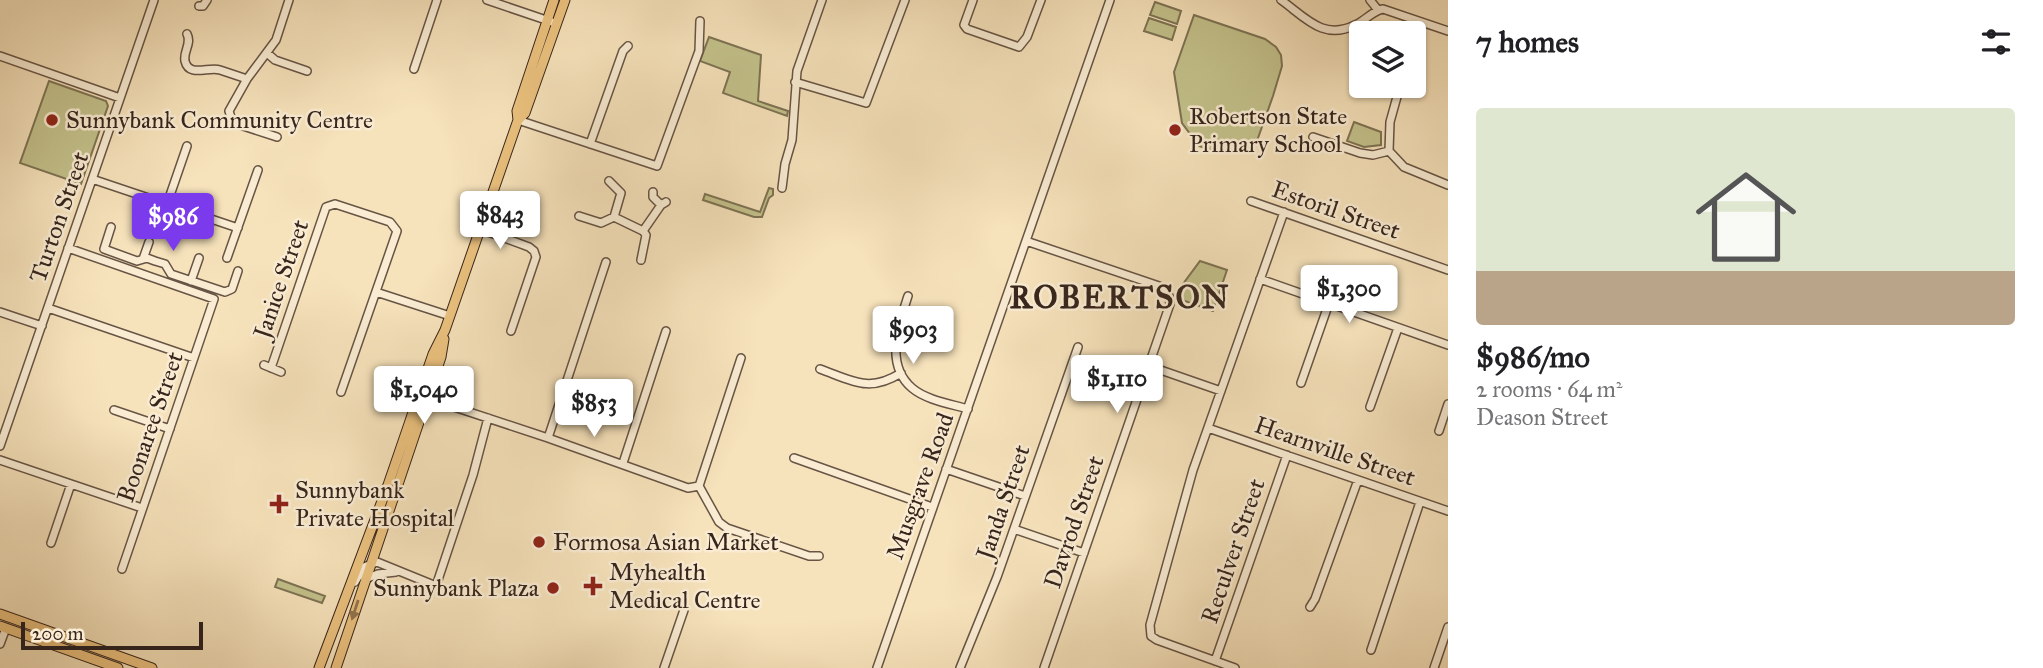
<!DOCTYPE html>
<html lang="en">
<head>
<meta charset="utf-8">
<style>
	body { margin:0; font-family:"IM FELL Great Primer",serif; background:#f6f6f6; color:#202124; height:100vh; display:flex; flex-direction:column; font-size:26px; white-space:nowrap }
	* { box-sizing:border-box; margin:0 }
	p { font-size:23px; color:#757577 }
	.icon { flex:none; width:38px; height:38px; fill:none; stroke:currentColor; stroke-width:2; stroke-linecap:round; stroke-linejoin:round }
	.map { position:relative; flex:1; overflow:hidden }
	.sheet { display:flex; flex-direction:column; background:#fff; width:595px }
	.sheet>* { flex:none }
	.buttons { position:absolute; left:1349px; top:21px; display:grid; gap:14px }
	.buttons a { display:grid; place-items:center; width:77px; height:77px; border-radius:7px; background:#fff; box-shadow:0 2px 5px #0004; font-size:35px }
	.scale { position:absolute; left:21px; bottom:18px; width:182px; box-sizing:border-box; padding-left:7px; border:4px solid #37251c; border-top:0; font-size:19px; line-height:24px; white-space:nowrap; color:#37251c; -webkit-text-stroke:5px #f9ecd3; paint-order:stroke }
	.price { position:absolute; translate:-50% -60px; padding:0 16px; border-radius:7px; background:#fff; color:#222; font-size:23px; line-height:46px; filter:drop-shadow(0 2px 4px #0008) }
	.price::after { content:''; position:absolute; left:50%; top:42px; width:21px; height:16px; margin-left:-10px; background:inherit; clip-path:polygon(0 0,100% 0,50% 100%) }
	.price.on { background:#7c3aed; color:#fff }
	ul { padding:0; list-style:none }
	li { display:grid; align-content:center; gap:14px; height:371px; padding:0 28px }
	li span { display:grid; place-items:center; height:217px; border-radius:7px; color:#555 }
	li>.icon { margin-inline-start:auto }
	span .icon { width:126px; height:126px; fill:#fffc; stroke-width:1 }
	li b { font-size:30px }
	h2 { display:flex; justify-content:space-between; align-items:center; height:84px; padding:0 28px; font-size:30px }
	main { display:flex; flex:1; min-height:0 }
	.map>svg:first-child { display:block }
	.green { fill:#c3c18b; stroke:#7d7354; stroke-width:2 }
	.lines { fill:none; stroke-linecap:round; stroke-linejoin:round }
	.minor-casing { stroke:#675444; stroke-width:10 }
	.major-casing { stroke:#37251c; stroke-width:11 }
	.minor { stroke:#f9ecd3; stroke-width:7 }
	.major { stroke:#ebc17e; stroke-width:9 }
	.oneway { fill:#91734d }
	.poi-dot { fill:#8f2418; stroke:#f9ecd3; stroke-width:2.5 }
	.labels { text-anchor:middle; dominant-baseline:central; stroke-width:5; stroke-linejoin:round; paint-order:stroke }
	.poi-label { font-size:24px; fill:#37251c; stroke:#f9ecd3; text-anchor:start }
	.street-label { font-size:24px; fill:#37251c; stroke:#f9ecd3 }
	.district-label { font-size:32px; font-weight:bold; letter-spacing:2px; fill:#37251c; stroke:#f9ecd3 }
</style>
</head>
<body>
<main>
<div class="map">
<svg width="1448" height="668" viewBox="0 0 1448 668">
	<rect width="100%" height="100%" fill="#f6e2bb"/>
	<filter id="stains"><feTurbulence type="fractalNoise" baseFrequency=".00286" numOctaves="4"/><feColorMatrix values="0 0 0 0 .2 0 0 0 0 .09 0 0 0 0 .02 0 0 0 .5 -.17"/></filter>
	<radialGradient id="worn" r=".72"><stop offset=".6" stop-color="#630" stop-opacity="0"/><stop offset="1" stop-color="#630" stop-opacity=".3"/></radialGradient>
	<path class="green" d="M1155 2 1181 11 1177 24 1150 15Z
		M1194 15 1265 39 1276 47 1281 55 1282 66 1273 96 1258 138 1251 147 1232 153 1210 150 1199 146 1182 123 1174 72Z
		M1149 18 1176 27 1172 40 1144 31Z
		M709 37 761 55 758 101 788 111 787 116 723 93 730 72 700 61Z
		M49 81 106 101 108 106 81 184 20 163Z
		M1354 122 1381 132V145L1364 147 1347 141Z
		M769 188 773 189V195L769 198 762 217H754L703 200 705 194 760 212Z
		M1200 261 1227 270 1213 311 1182 300 1180 288Z
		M278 579 325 596 322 603 275 587Z"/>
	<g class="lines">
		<g class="minor-casing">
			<path id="minor" d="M487 0 552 22
				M973 0 964 25 967 29 1019 47 1027 37 1041 0
				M1281 0C1305 17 1323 41 1355 25 1365 21 1372 11 1383 9L1448 31
				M1370 0 1378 10
				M199 6H203L207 0
				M187 34C192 44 183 51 185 61 189 78 209 66 220 70 229 73 238 76 247 79
				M267 53 275 60 307 71
				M0 56 120 98
				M414 69 437 0
				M795 82 866 103 905 0
				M1400 86 1390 122 1389 151 1404 167 1448 185
				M518 120 657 166 699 51 700 21
				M277 137 237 124 232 121 229 111 247 79 276 40 289 0
				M1313 137 1360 153 1373 155 1389 151
				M590 144 623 51 628 46
				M92 179 238 228
				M609 181 621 193 614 217
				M782 188 785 164 792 140 797 71 822 0
				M653 192V197L661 205
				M1251 201 1448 270
				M167 204 187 146
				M579 216 601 223 614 217 643 231 646 235 641 260
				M111 227 104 249 137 261 147 258 155 261 165 264 171 274 225 292 232 289 238 271
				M480 229 529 247 534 251 536 257 511 331
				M643 231 661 205 666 202
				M1026 241 1159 286 1169 296 1170 304 1044 668
				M68 248 214 299 122 569
				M227 258 258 170
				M143 259 149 242
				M1260 279 1448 345
				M191 281 199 258
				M376 292 450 316
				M908 296C899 324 884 364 912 388 926 400 951 404 968 409
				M48 308 194 358
				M0 312 42 326
				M264 365 281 372
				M1149 366 1221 391
				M271 368 326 207 335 204 390 222 397 231 341 392
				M820 369C853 381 869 393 901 373
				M1301 383 1329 303
				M424 397 548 438 688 488 699 486
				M1370 407 1398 328
				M114 410 170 429
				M1208 428 1448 511
				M1439 431 1448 404
				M548 438 606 262
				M0 446 154 0
				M794 458 932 507
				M0 460 142 508
				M623 463 666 331
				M946 469 1025 496
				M699 486 719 522 727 528 809 556H819
				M699 486 741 358
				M1014 529 1084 553
				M51 543 71 484
				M365 579 378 574 396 572
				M355 582 364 567 377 562 436 586 473 475 488 418
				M1310 607 1315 599 1358 480
				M0 644 6 628
				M1371 650 1420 502
				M1215 661 1287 455
				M664 668 684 610
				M877 668 1110 0
				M960 668 997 577 1078 347
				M1235 668 1157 640 1151 636 1150 625 1193 470 1284 212
				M1434 668 1448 627"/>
		</g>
		<g class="major-casing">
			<path id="major" d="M518 120 517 111 554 0
				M0 614 152 668
				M0 626 118 668
				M319 668 388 485 433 354 445 330 518 120 525 113 565 0
				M336 668 441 357 444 339"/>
		</g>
		<use href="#minor" class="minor"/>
		<use href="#major" class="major"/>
	</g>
	<defs><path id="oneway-solid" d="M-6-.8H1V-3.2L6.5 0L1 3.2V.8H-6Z" transform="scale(1.75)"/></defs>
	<use class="oneway" href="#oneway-solid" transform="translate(355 610) rotate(108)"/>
	<g class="poi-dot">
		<circle cx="52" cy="120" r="7"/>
		<circle cx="1175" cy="130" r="7"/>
		<path d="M275.5 493.5h7v7h7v7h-7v7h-7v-7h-7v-7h7z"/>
		<circle cx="539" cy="542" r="7"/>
		<path d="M589.5 575.5h7v7h7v7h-7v7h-7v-7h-7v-7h7z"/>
		<circle cx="553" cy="588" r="7"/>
	</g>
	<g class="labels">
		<g class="poi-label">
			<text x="1189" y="116">Robertson State<tspan x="1189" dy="28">Primary School</tspan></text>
			<text x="66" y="120">Sunnybank Community Centre</text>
			<text x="295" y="490">Sunnybank<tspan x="295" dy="28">Private Hospital</tspan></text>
			<text x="553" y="542">Formosa Asian Market</text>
			<text x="609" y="572">Myhealth<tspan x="609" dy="28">Medical Centre</tspan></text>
			<text x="539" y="588" text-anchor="end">Sunnybank Plaza</text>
		</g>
		<g class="street-label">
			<text transform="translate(1336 210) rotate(19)">Estoril Street</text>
			<text transform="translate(59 217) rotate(-71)">Turton Street</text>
			<text transform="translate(281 279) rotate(-71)">Janice Street</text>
			<text transform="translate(150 427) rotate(-71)">Boonaree Street</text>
			<text transform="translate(1335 451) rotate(19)">Hearnville Street</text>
			<text transform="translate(920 486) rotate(-70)">Musgrave Road</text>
			<text transform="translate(1003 502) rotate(-71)">Janda Street</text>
			<text transform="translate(1074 522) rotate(-71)">Davrod Street</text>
			<text transform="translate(1233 551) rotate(-71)">Reculver Street</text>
		</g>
		<g class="district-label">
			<text x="1120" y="297">ROBERTSON</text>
		</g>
	</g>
	<rect width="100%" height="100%" filter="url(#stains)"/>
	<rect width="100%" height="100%" fill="url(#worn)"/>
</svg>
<div class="buttons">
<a><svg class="icon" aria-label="layers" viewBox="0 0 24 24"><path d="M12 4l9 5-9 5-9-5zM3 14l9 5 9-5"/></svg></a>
</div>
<div class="scale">200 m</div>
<b class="price" style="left:500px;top:251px">$843</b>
<b class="price on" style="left:173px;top:253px">$986</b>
<b class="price" style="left:1349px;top:325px">$1,300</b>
<b class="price" style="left:913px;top:366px">$903</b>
<b class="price" style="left:1117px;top:415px">$1,110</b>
<b class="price" style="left:424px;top:426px">$1,040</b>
<b class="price" style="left:594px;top:439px">$853</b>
</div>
<section class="sheet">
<h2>7 homes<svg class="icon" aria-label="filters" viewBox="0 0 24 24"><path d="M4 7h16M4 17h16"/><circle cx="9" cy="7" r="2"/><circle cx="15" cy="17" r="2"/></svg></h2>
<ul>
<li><span style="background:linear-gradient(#dfe7d0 75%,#b9a48a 0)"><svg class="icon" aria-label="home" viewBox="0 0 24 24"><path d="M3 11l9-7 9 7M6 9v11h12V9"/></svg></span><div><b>$986/mo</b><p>2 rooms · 64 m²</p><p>Deason Street</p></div></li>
</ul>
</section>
</main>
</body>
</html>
